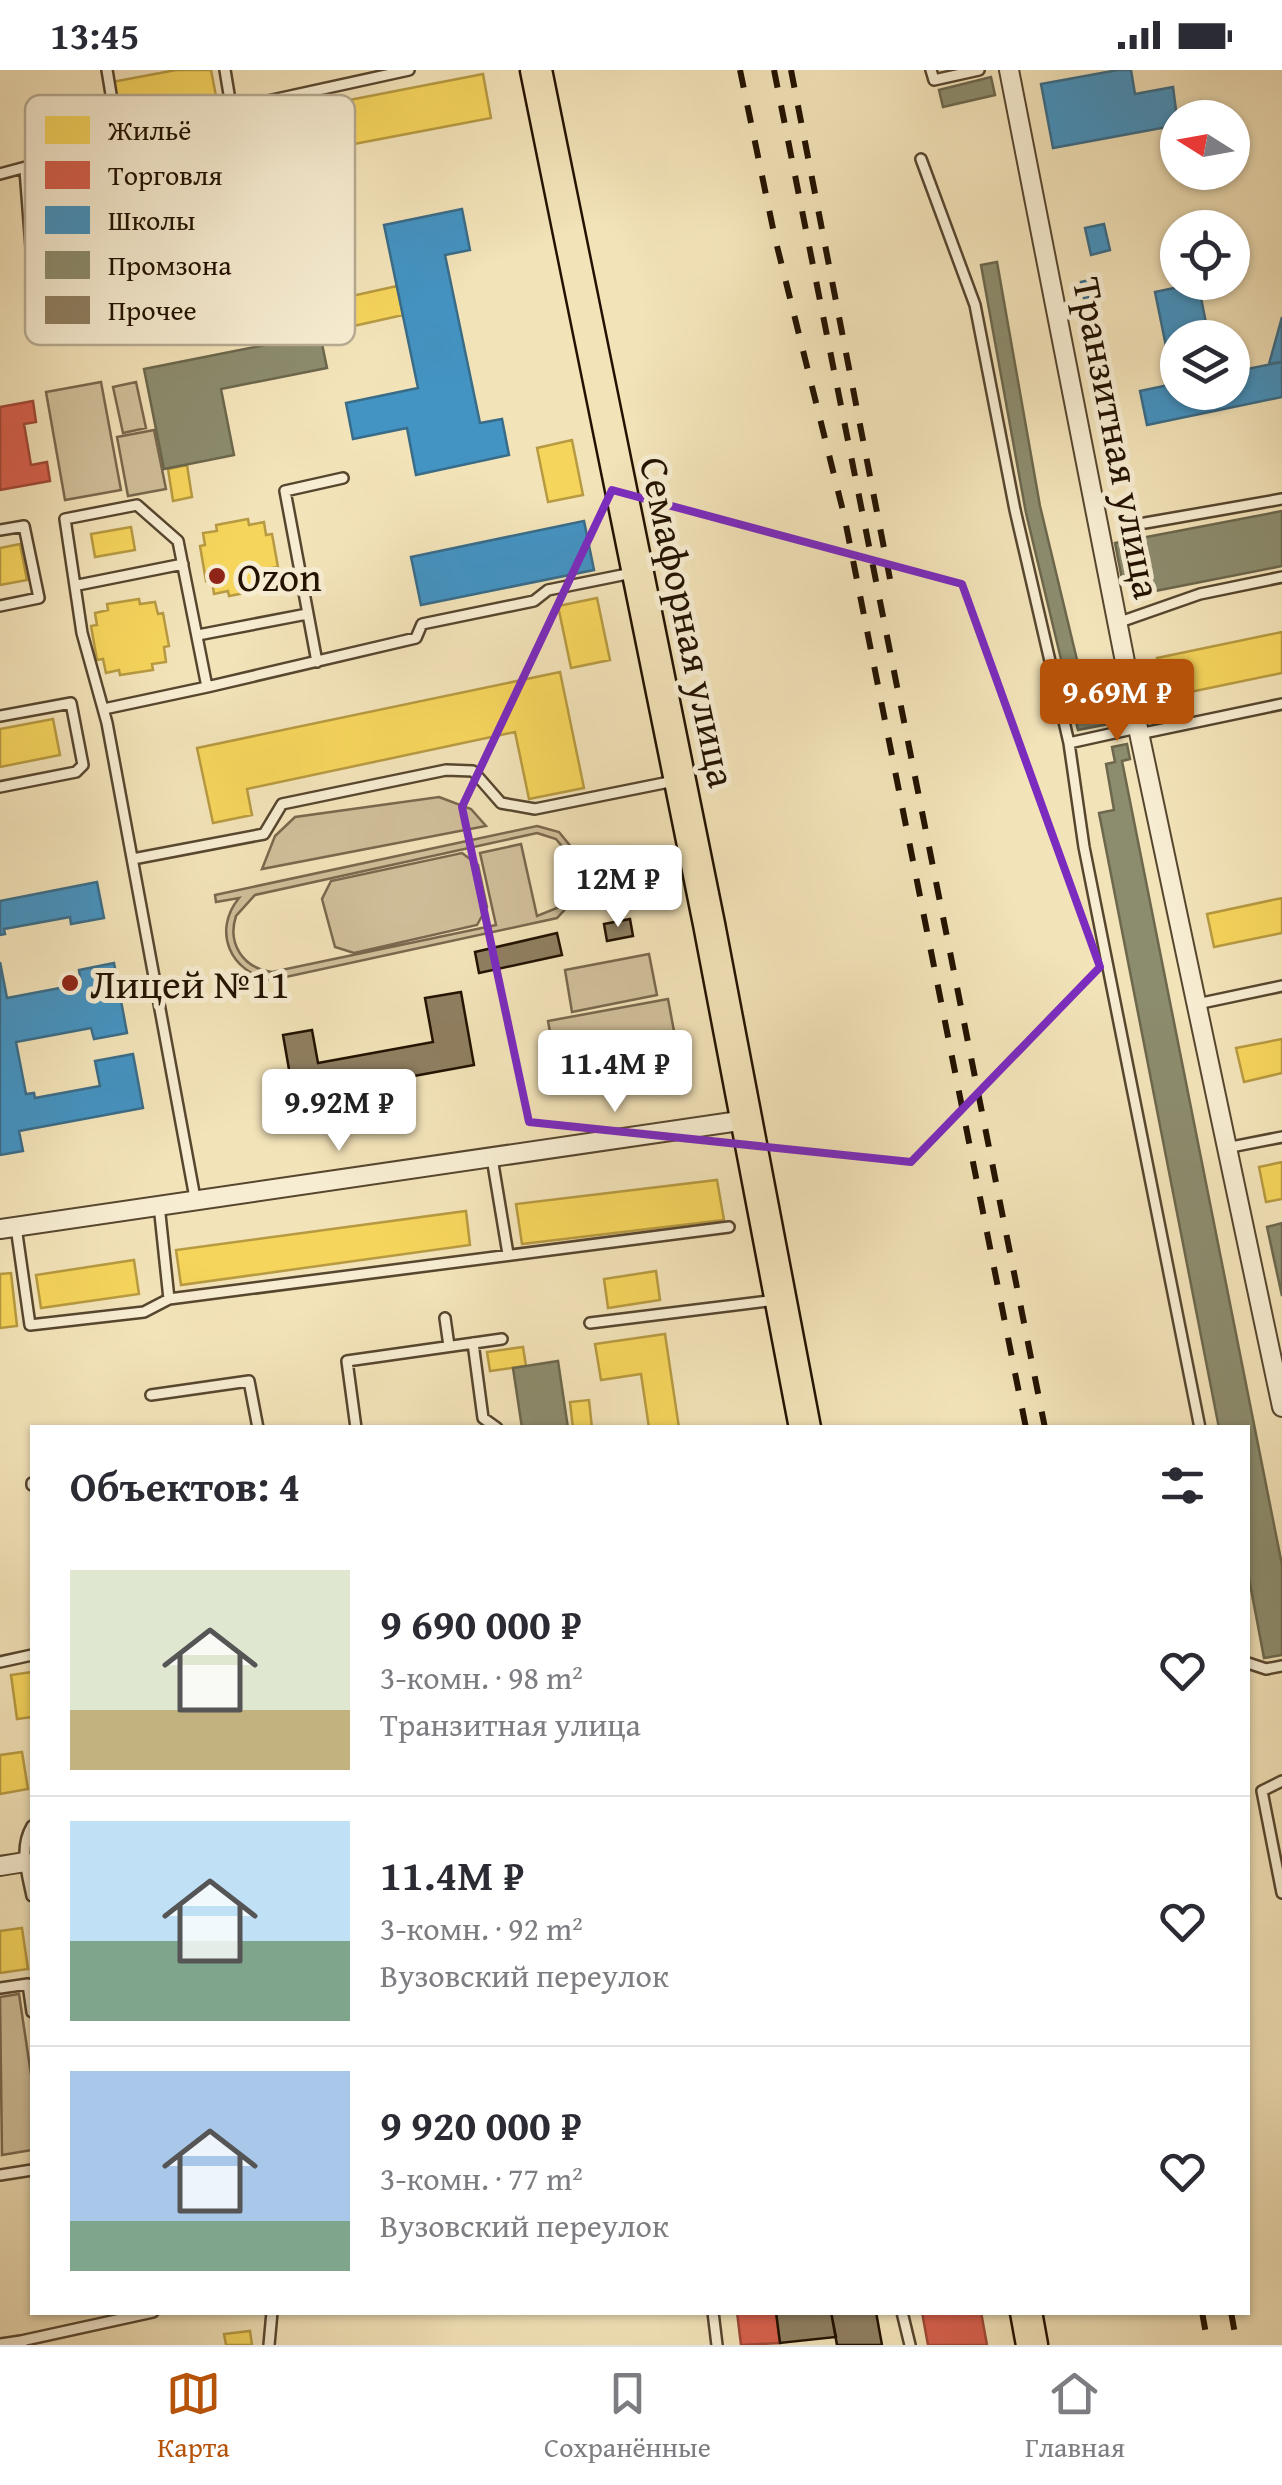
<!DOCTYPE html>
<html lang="ru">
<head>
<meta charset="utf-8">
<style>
	body { margin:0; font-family:"Gentium Book Plus",serif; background:#f2f2f3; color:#2b2b33; height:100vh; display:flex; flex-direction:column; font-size:38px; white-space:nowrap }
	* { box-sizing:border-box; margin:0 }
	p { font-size:32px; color:#7c7c81 }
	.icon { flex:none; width:55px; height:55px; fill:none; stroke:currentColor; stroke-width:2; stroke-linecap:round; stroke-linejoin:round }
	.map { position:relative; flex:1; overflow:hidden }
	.sheet { position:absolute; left:30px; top:1355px; width:1220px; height:890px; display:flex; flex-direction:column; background:#fff; border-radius:0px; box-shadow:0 2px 8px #0004 }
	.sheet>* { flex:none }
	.needle { width:65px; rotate:281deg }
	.buttons { position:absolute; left:1160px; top:30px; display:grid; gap:20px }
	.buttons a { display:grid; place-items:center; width:90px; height:90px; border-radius:50%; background:#fff; box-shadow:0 2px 8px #0004; font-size:50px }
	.price { position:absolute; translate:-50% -85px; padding:0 22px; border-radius:10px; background:#fff; color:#222; font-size:32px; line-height:65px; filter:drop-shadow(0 2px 5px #0008) }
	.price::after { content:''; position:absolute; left:50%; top:60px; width:30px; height:22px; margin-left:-15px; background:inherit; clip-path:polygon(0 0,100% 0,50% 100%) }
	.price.on { background:#b45309; color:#fff }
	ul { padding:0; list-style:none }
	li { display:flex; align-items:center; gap:30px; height:250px; padding:0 40px }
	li+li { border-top:2px solid #e1e1e2 }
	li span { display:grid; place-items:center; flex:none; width:280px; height:200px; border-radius:0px; color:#555 }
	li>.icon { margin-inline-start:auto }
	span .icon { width:120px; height:120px; fill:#fffc; stroke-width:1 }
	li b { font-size:42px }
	h2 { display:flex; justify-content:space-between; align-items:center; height:120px; padding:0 40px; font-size:42px }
	.status { display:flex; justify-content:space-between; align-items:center; height:70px; padding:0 50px; background:#fff; direction:ltr }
	.status svg { height:28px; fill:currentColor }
	.tab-bar { display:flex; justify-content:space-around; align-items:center; height:140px; border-top:2px solid #e1e1e2; background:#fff; font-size:28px; color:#7c7c81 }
	.tab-bar a { display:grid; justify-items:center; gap:5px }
	.tab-bar .on { color:#b45309 }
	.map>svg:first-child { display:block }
	.green { fill:#d0bf9a; stroke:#7a684e; stroke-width:2.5; fill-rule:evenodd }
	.homes { fill:#f6d55c; stroke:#b79a41; stroke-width:2.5 }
	.shops { fill:#d6604d; stroke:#a04936; stroke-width:2.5 }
	.schools { fill:#4393c3; stroke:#396c89; stroke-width:2.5 }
	.industry { fill:#8c8c6e; stroke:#6c674d; stroke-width:2.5 }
	.building { fill:#8f7f61; stroke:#231201; stroke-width:2.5 }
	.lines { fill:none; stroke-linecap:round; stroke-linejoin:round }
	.service-casing { stroke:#57462f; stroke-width:14 }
	.minor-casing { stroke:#57462f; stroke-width:22 }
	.trunk-casing { stroke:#231201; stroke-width:35 }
	.service { stroke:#f7edd2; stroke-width:9 }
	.minor { stroke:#f7edd2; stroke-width:18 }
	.trunk { stroke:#f3e3b9; stroke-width:30 }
	.rail { stroke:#231201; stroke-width:6; stroke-dasharray:18 18; stroke-linecap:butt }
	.marked { fill:none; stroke:#7b2cbf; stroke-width:8; stroke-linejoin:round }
	.poi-dot { fill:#8f2418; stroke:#f7edd2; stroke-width:4 }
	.labels { text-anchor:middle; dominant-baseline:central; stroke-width:10; stroke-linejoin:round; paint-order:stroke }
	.street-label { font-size:40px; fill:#231201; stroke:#f7edd2 }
	.poi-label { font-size:40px; fill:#231201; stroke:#f7edd2; text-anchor:start }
	.key { fill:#f7edd2; stroke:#b7ab93; stroke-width:2.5 }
	.key-label { font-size:28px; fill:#231201 }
</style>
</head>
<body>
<div class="status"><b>13:45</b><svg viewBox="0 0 49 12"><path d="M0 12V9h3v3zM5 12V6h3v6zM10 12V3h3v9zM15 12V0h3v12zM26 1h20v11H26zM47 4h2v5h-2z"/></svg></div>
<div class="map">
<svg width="1282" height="2275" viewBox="0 0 1282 2275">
	<rect width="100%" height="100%" fill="#f3e3b9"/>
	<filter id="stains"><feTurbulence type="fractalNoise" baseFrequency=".002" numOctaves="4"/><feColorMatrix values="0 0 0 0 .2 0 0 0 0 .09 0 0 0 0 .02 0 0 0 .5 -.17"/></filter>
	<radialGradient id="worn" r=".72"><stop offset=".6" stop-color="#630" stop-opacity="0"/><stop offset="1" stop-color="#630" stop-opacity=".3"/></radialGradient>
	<path class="green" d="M101 312 121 420 65 430 46 322Z
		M136 312 146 358 123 363 113 317Z
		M154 360 166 419 128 426 117 367Z
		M439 727 471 739 486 756 262 799 275 766 295 747Z
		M537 756 559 762 581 789 580 823 557 848 272 910C230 903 212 861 239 828L216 832 215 825ZM537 763 556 769 574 791 573 820 562 836 537 846 521 774 480 783 496 855 272 902C243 898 227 874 236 846L255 825Z
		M462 783 478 795 487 837 477 855 354 883 335 877 322 829 331 811Z
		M649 884 657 925 572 942 565 900Z
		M668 929 679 988 559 1011 548 951Z
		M19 1924 32 2011V2080L2 2085 0 1927Z"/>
	<path class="homes" d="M176 0H211L216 26 118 44 112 12Z
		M483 4 491 48 275 89 267 46Z
		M397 216 403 245 300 268 293 239Z
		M572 370 583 425 548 432 537 378Z
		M187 395 192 427 173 431 168 399Z
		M248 449 249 455 264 452 266 465 272 464 278 497 272 498 275 513 261 515 262 520 229 526 228 521 214 524 212 510 206 511 200 476 205 475 203 463 217 461 216 455Z
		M131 457 135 480 95 487 91 464Z
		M20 474 27 510 0 515V478Z
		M597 528 610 590 571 598 558 536Z
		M139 529 140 534 155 532 158 544 163 543 169 576 164 577 166 592 152 594 153 600 120 605 119 600 106 603 103 589 97 590 91 556 97 555 95 543 108 540 107 534Z
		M1282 562V603L1166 627 1157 588Z
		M560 602 584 718 529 729 515 662 247 719 252 745 213 753 197 678Z
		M53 649 60 685 0 697V659Z
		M1282 828V863L1214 877 1207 844Z
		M1282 969V1003L1244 1012 1236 978Z
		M1282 1092V1129L1266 1132 1259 1097Z
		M717 1110 724 1150 522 1174 516 1134Z
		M466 1141 470 1175 181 1215 176 1180Z
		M134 1190 139 1224 41 1238 36 1205Z
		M656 1201 660 1230 608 1238 604 1209Z
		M11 1203 17 1256 0 1258V1204Z
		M665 1264 679 1358H649L641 1304 601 1310 595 1274Z
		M523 1277 526 1296 490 1301 487 1282Z
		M589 1330 592 1358H573L570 1332Z
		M32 1602V1647L17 1649 11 1605Z
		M22 1682 28 1719 0 1724V1685Z
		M22 1858 28 1899 0 1903V1861Z
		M250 2261 252 2275H226L224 2264Z"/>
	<path class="shops" d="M33 331 36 352 24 354 31 395 47 392 50 411 0 420V337Z
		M737 2242H776L780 2273 741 2275Z
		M922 2242H981L987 2275H928Z"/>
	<path class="schools" d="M1118 0H1131L1135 24 1173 17 1178 55 1053 78 1041 14Z
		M462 139 470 180 445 185 480 353 502 349 509 385 416 405 407 358 353 369 346 333 418 318 384 155Z
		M1104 154 1110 180 1091 185 1085 158Z
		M1098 208 1102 224 1084 228 1081 212Z
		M1198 213 1209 268H1178V284L1168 286 1155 222Z
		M1282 247V292L1269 294Z
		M1282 292V327L1147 355 1140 321 1178 313V322H1232V302Z
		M584 451 594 500 421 535 411 487Z
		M97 812 104 848 71 854 70 847 4 859 5 864 0 865V831Z
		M0 892 7 928 81 914 79 900 114 893 127 963 94 969 91 958 16 972 26 1024 34 1023 35 1028 100 1016 95 991 133 984 143 1038 19 1061 23 1081 0 1085Z"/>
	<path class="industry" d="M991 7 995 25 943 37 939 20Z
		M997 192 1040 436 1084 619 1110 613 1119 652 1078 660 1026 443 981 195Z
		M320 264 327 298 221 319 234 385 164 399 144 299Z
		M1282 441V496L1145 523 1141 506 1122 509 1115 473Z
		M1127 674 1130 689 1122 691 1282 1495V1585L1264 1588 1248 1503V1358H1219L1099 743 1114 740 1106 694 1115 692 1112 677Z
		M1282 1153V1226L1267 1157Z
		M558 1291 568 1358H522L513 1298Z"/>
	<path class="building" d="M630 849 633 866 607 871 604 854Z
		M557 863 562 885 479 903 475 882Z
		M461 922 474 995 294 1028 283 965 312 960 318 993 433 972 425 928Z
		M776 2242H831L836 2267 780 2273Z
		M831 2242H876L882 2275H837Z"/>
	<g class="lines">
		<g class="service-casing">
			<path id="service" d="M107 0 119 72
				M931 0 934 10 979 0
				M120 82 135 163 248 139 225 0
				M921 89 975 235 1015 440 1069 673
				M25 100 35 228 50 244 163 221 248 139
				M0 104 119 72 120 82 220 62 237 72 263 32 409 0
				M1145 453 1282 429
				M0 460 24 456 39 528 0 536
				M78 515 183 494
				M1120 552 1200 524 1282 507
				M198 565 307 544
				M317 592 285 421 343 408
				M104 639 207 617
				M0 646 71 633 83 695 76 702 0 717
				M1137 658 1069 673 1084 777 1200 1358
				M1139 664 1282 634
				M133 789 264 764 282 734 446 700 473 701 501 733 535 739 674 711
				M1197 934 1282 916
				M1226 1078 1282 1067
				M492 1088 508 1184
				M195 1128 107 653 82 563 65 449 137 435 178 471 207 617 416 568 422 554 534 531 548 520 632 503
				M159 1135 169 1229
				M16 1157 30 1255 144 1242 169 1229 729 1157
				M445 1248 449 1276
				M590 1253 776 1230
				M473 1273 483 1348 497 1358
				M151 1325 249 1311 258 1358
				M356 1358 347 1291 502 1269
				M32 1413V1415
				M0 1592 32 1585
				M1248 1593 1266 1599 1282 1596
				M1282 1711 1262 1721 1282 1823
				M32 1756C19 1778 27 1802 32 1826
				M0 1918 28 1914 32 1942
				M0 2105 32 2100
				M713 2242 717 2275
				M902 2242 910 2275
				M21 2271 153 2242
				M0 2274 21 2271 22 2275
				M269 2275 272 2242"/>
		</g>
		<g class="minor-casing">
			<path id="minor" d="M1009 0 1138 658 1282 1337
				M0 1159 746 1050
				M0 1796 25 1792"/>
		</g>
		<g class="trunk-casing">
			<path id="trunk" d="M536 0 709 854 805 1358
				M1026 2242 1032 2275"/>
		</g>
		<use href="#service" class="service"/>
		<use href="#minor" class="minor"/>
		<use href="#trunk" class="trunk"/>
		<path class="rail" d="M740 0 775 168 844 445 1026 1358
			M774 0 1045 1358
			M791 0 890 509
			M1202 2242 1208 2275
			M1231 2242 1237 2275"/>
	</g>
	<path class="marked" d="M612 420 962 514 1100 897 911 1092 529 1052 462 737Z"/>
	<g class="poi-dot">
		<circle cx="217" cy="506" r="10"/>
		<circle cx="70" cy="913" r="10"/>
	</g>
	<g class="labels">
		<g class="street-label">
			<text transform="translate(1118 368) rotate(79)">Транзитная улица</text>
			<text transform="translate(689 552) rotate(78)">Семафорная улица</text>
		</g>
		<g class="poi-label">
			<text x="237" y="506">Ozon</text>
			<text x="90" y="913">Лицей №11</text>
		</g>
	</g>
	<rect x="25" y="25" width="330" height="250" rx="15" class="key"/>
	<rect x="45" y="46" width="45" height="28" fill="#f6d55c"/>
	<rect x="45" y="91" width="45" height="28" fill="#d6604d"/>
	<rect x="45" y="136" width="45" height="28" fill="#4393c3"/>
	<rect x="45" y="181" width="45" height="28" fill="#8c8c6e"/>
	<rect x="45" y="226" width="45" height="28" fill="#8f7f61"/>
	<g class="key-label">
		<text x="108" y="70">Жильё</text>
		<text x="108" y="115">Торговля</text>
		<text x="108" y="160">Школы</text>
		<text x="108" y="205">Промзона</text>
		<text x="108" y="250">Прочее</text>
	</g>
	<rect width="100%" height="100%" filter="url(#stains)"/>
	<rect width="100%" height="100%" fill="url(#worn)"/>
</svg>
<div class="buttons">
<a><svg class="needle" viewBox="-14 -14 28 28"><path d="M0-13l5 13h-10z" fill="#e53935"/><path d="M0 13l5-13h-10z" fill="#7c7c81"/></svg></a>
<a><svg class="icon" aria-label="locate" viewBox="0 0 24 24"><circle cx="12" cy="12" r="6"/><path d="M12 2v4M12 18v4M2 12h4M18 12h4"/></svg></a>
<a><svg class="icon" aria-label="layers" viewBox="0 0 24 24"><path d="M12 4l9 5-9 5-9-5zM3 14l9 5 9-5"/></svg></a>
</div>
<b class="price on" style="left:1117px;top:674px">9.69M ₽</b>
<b class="price" style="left:618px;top:860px">12M ₽</b>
<b class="price" style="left:615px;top:1045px">11.4M ₽</b>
<b class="price" style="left:339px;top:1084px">9.92M ₽</b>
<section class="sheet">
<h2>Объектов: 4<svg class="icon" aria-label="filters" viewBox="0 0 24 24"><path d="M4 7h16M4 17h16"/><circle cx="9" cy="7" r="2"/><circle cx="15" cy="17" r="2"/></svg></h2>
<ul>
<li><span style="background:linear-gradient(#dfe7d0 70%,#c2b280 0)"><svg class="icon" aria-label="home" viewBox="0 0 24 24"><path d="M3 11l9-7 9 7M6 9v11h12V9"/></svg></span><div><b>9 690 000 ₽</b><p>3-комн. · 98 m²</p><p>Транзитная улица</p></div><svg class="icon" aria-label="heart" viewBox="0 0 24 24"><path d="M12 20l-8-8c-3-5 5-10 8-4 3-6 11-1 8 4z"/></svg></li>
<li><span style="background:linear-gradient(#bfe0f5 60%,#7fa58c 0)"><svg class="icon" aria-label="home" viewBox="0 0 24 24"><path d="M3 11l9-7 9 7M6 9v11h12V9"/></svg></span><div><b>11.4M ₽</b><p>3-комн. · 92 m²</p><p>Вузовский переулок</p></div><svg class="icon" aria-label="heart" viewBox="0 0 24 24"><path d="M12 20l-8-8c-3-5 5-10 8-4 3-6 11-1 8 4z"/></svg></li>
<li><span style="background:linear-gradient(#a9c7e8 75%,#7fa58c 0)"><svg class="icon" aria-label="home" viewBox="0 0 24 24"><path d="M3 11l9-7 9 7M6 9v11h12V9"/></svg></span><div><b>9 920 000 ₽</b><p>3-комн. · 77 m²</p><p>Вузовский переулок</p></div><svg class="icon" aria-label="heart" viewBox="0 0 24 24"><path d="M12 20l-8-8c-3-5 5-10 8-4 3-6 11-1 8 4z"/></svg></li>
</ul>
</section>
</div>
<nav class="tab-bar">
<a class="on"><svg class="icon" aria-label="map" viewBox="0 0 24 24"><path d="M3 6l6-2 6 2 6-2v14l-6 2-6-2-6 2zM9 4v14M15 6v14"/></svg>Карта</a>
<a><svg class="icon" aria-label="saved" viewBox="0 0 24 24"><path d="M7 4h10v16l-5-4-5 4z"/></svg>Сохранённые</a>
<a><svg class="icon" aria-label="home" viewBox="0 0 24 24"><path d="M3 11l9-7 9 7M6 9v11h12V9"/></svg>Главная</a>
</nav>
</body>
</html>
